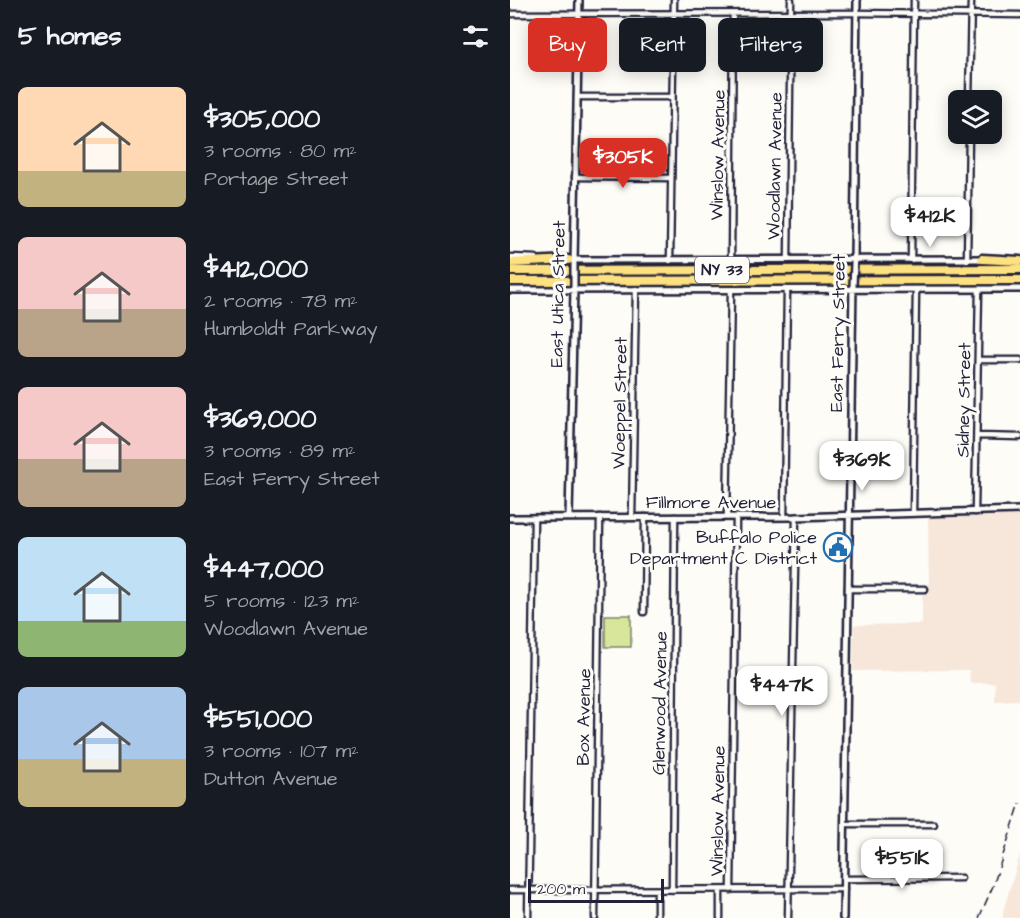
<!DOCTYPE html>
<html lang="en">
<head>
<meta charset="utf-8">
<style>
	body { margin:0; font-family:"Architects Daughter",sans-serif; background:#20242c; color:#f1f3f6; height:100vh; display:flex; flex-direction:column; font-size:22px; white-space:nowrap }
	* { box-sizing:border-box; margin:0 }
	p { font-size:20px; color:#9ea1a6 }
	.icon { flex:none; width:33px; height:33px; fill:none; stroke:currentColor; stroke-width:2; stroke-linecap:round; stroke-linejoin:round }
	.map { position:relative; flex:1; overflow:hidden }
	.panel { display:flex; flex-direction:column; background:#171b24; width:510px }
	.panel>* { flex:none }
	.hud { position:absolute; left:18px; top:18px; width:402px; height:54px; display:flex; gap:12px }
	.controls { position:absolute; left:438px; top:90px; display:grid; gap:12px }
	.controls a { display:grid; place-items:center; width:54px; height:54px; border-radius:9px; background:#171b24; box-shadow:0 3px 15px #0003; font-size:30px }
	.scale { position:absolute; left:18px; bottom:15px; width:136px; box-sizing:border-box; padding-left:6px; border:3px solid #22223b; border-top:0; font-size:16px; line-height:21px; white-space:nowrap; color:#22223b; -webkit-text-stroke:4px #fdfcf7; paint-order:stroke }
	.price { position:absolute; translate:-50% -51px; padding:0 14px; border-radius:12px; background:#fff; color:#222; font-size:20px; line-height:39px; filter:drop-shadow(0 2px 3px #0008) }
	.price::after { content:''; position:absolute; left:50%; top:36px; width:18px; height:14px; margin-left:-9px; background:inherit; clip-path:polygon(0 0,100% 0,50% 100%) }
	.price.on { background:#d93025; color:#fff }
	ul { padding:0; list-style:none }
	li { display:flex; align-items:center; gap:18px; height:150px; padding:0 18px }
	li span { display:grid; place-items:center; flex:none; width:168px; height:120px; border-radius:9px; color:#555 }
	li>.icon { margin-inline-start:auto }
	span .icon { width:72px; height:72px; fill:#fffc; stroke-width:1 }
	li b { font-size:26px }
	h2 { display:flex; justify-content:space-between; align-items:center; height:72px; padding:0 18px; font-size:26px }
	.chip { padding:0 21px; border-radius:9px; background:#171b24; box-shadow:0 3px 15px #0003; font-size:21px; line-height:54px }
	.chip.on { background:#d93025; color:#fff }
	main { display:flex; flex:1; min-height:0 }
	.map>svg:first-child { display:block }
	.built { fill:#f7e7db }
	.green { fill:#d7e69a; stroke:#7c846a; stroke-width:1.5 }
	.lines { fill:none; stroke-linecap:round; stroke-linejoin:round }
	.minor-casing { stroke:#22223b; stroke-width:9 }
	.tertiary-casing { stroke:#22223b; stroke-width:10 }
	.motorway-casing { stroke:#22223b; stroke-width:13 }
	.minor { stroke:#fdfcf7; stroke-width:4.5 }
	.tertiary { stroke:#fdfcf7; stroke-width:5 }
	.motorway { stroke:#fde080; stroke-width:8 }
	.rail { stroke:#22223b; stroke-width:1.5; stroke-dasharray:9 4.5; stroke-linecap:butt }
	.tertiary-bridge-casing { stroke:#22223b; stroke-width:10; stroke-linecap:butt }
	.tertiary-bridge { stroke:#fdfcf7; stroke-width:5 }
	.labels { text-anchor:middle; dominant-baseline:central; stroke-width:6; stroke-linejoin:round; paint-order:stroke }
	.shield { fill:#fdfcf7; stroke:#646373; stroke-width:1.5 }
	.shield-label { font-size:16px; font-weight:bold; fill:#22223b }
	.street-label { font-size:18px; fill:#22223b; stroke:#fdfcf7 }
	.poi-label { font-size:18px; fill:#22223b; stroke:#fdfcf7; text-anchor:end }
</style>
</head>
<body>
<main>
<section class="panel">
<h2>5 homes<svg class="icon" aria-label="filters" viewBox="0 0 24 24"><path d="M4 7h16M4 17h16"/><circle cx="9" cy="7" r="2"/><circle cx="15" cy="17" r="2"/></svg></h2>
<ul>
<li><span style="background:linear-gradient(#ffd9b3 70%,#c2b280 0)"><svg class="icon" aria-label="home" viewBox="0 0 24 24"><path d="M3 11l9-7 9 7M6 9v11h12V9"/></svg></span><div><b>$305,000</b><p>3 rooms · 80 m²</p><p>Portage Street</p></div></li>
<li><span style="background:linear-gradient(#f6c9c9 60%,#b9a48a 0)"><svg class="icon" aria-label="home" viewBox="0 0 24 24"><path d="M3 11l9-7 9 7M6 9v11h12V9"/></svg></span><div><b>$412,000</b><p>2 rooms · 78 m²</p><p>Humboldt Parkway</p></div></li>
<li><span style="background:linear-gradient(#f6c9c9 60%,#b9a48a 0)"><svg class="icon" aria-label="home" viewBox="0 0 24 24"><path d="M3 11l9-7 9 7M6 9v11h12V9"/></svg></span><div><b>$369,000</b><p>3 rooms · 89 m²</p><p>East Ferry Street</p></div></li>
<li><span style="background:linear-gradient(#bfe0f5 70%,#8fb573 0)"><svg class="icon" aria-label="home" viewBox="0 0 24 24"><path d="M3 11l9-7 9 7M6 9v11h12V9"/></svg></span><div><b>$447,000</b><p>5 rooms · 123 m²</p><p>Woodlawn Avenue</p></div></li>
<li><span style="background:linear-gradient(#a9c7e8 60%,#c2b280 0)"><svg class="icon" aria-label="home" viewBox="0 0 24 24"><path d="M3 11l9-7 9 7M6 9v11h12V9"/></svg></span><div><b>$551,000</b><p>3 rooms · 107 m²</p><p>Dutton Avenue</p></div></li>
</ul>
</section>
<div class="map">
<svg width="510" height="918" viewBox="0 0 510 918">
	<rect width="100%" height="100%" fill="#fdfcf7"/>
	<filter id="ink" filterUnits="userSpaceOnUse"><feTurbulence type="fractalNoise" baseFrequency=".0167" numOctaves="2"/><feDisplacementMap in="SourceGraphic" scale="12" xChannelSelector="R" yChannelSelector="G"/><feConvolveMatrix kernelMatrix="1 2 1 2 8 2 1 2 1" color-interpolation-filters="sRGB"/></filter>
	<g filter="url(#ink)">
		<path class="built" d="M510 515V700L485 701V683H460L459 670 343 671 344 625 412 624V595L419 594 418 518Z
			M510 855V918H493V911Z"/>
		<path class="green" d="M95 615H121V647H95Z"/>
		<g class="lines">
			<g class="minor-casing">
				<path id="minor" d="M0 14 347 13 510 15
					M67 97H162
					M459 100 461 0
					M65 177 161 178
					M0 257 26 258
					M278 260 281 0
					M401 260 404 0
					M457 260 459 134
					M160 261 164 0
					M221 261 223 14
					M468 360H510
					M467 436 510 437
					M465 512 469 289
					M403 513 406 289
					M122 517 126 289
					M217 517 221 290
					M274 517 277 289
					M338 589H415
					M134 612 135 517
					M335 824H424
					M334 879 451 878
					M0 890 334 889
					M162 890 165 517
					M221 890 226 517
					M18 918 24 518
					M85 918 90 517
					M147 918V890
					M210 918V890
					M278 918 286 517"/>
			</g>
			<g class="tertiary-casing">
				<path id="tertiary" d="M58 260 474 259
					M64 262 69 0
					M344 262 347 0
					M0 290 510 289
					M59 517 64 288
					M0 518 286 517 510 510
					M333 918 343 286"/>
			</g>
			<g class="motorway-casing">
				<path id="motorway" d="M472 259 510 261
					M0 263 58 260
					M0 271 510 269
					M0 281 510 280"/>
			</g>
			<use href="#minor" class="minor"/>
			<use href="#tertiary" class="tertiary"/>
			<use href="#motorway" class="motorway"/>
			<path class="rail" d="M469 918 483 886 510 803"/>
			<g class="tertiary-bridge-casing">
				<path id="tertiary-bridge" d="M64 286V264
					M343 286 344 263"/>
			</g>
			<use href="#tertiary-bridge" class="tertiary-bridge"/>
		</g>
	</g>
	<defs>
		<g id="civic-ring" transform="scale(1.5)"><circle r="9.5" fill="#fdfcf7" stroke="#1f6fb2" stroke-width="1.5"/><path d="M-.6-6.5H3V-4.5H.6V-3L4-1V1h2V6H-6V1h2V-1L-.6-3ZM-1.2 2.5V6h2.4V2.5Z" fill="#1f6fb2"/></g>
	</defs>
	<g fill-rule="evenodd">
		<use href="#civic-ring" x="328" y="547"/>
	</g>
	<g class="labels">
		<rect class="shield" x="185" y="257" width="54" height="26" rx="4.5"/>
		<g class="shield-label">
			<text x="212" y="270">NY 33</text>
		</g>
		<g class="street-label">
			<text transform="translate(208 155) rotate(-89)">Winslow Avenue</text>
			<text transform="translate(265 166) rotate(-89)">Woodlawn Avenue</text>
			<text transform="translate(48 294) rotate(-89)">East Utica Street</text>
			<text transform="translate(328 333) rotate(-89)">East Ferry Street</text>
			<text transform="translate(454 400) rotate(-89)">Sidney Street</text>
			<text transform="translate(110 403) rotate(-89)">Woeppel Street</text>
			<text x="201" y="502">Fillmore Avenue</text>
			<text transform="translate(150 703) rotate(-89)">Glenwood Avenue</text>
			<text transform="translate(74 717) rotate(-89)">Box Avenue</text>
			<text transform="translate(208 811) rotate(-89)">Winslow Avenue</text>
		</g>
		<g class="poi-label">
			<text x="307" y="537">Buffalo Police<tspan x="307" dy="21">Department C District</tspan></text>
		</g>
	</g>
</svg>
<div class="controls">
<a><svg class="icon" aria-label="layers" viewBox="0 0 24 24"><path d="M12 4l9 5-9 5-9-5zM3 14l9 5 9-5"/></svg></a>
</div>
<div class="scale">200 m</div>
<b class="price on" style="left:113px;top:189px">$305K</b>
<b class="price" style="left:420px;top:248px">$412K</b>
<b class="price" style="left:352px;top:492px">$369K</b>
<b class="price" style="left:272px;top:717px">$447K</b>
<b class="price" style="left:392px;top:890px">$551K</b>
<div class="hud">
<a class="chip on">Buy</a>
<a class="chip">Rent</a>
<a class="chip">Filters</a>
</div>
</div>
</main>
</body>
</html>
